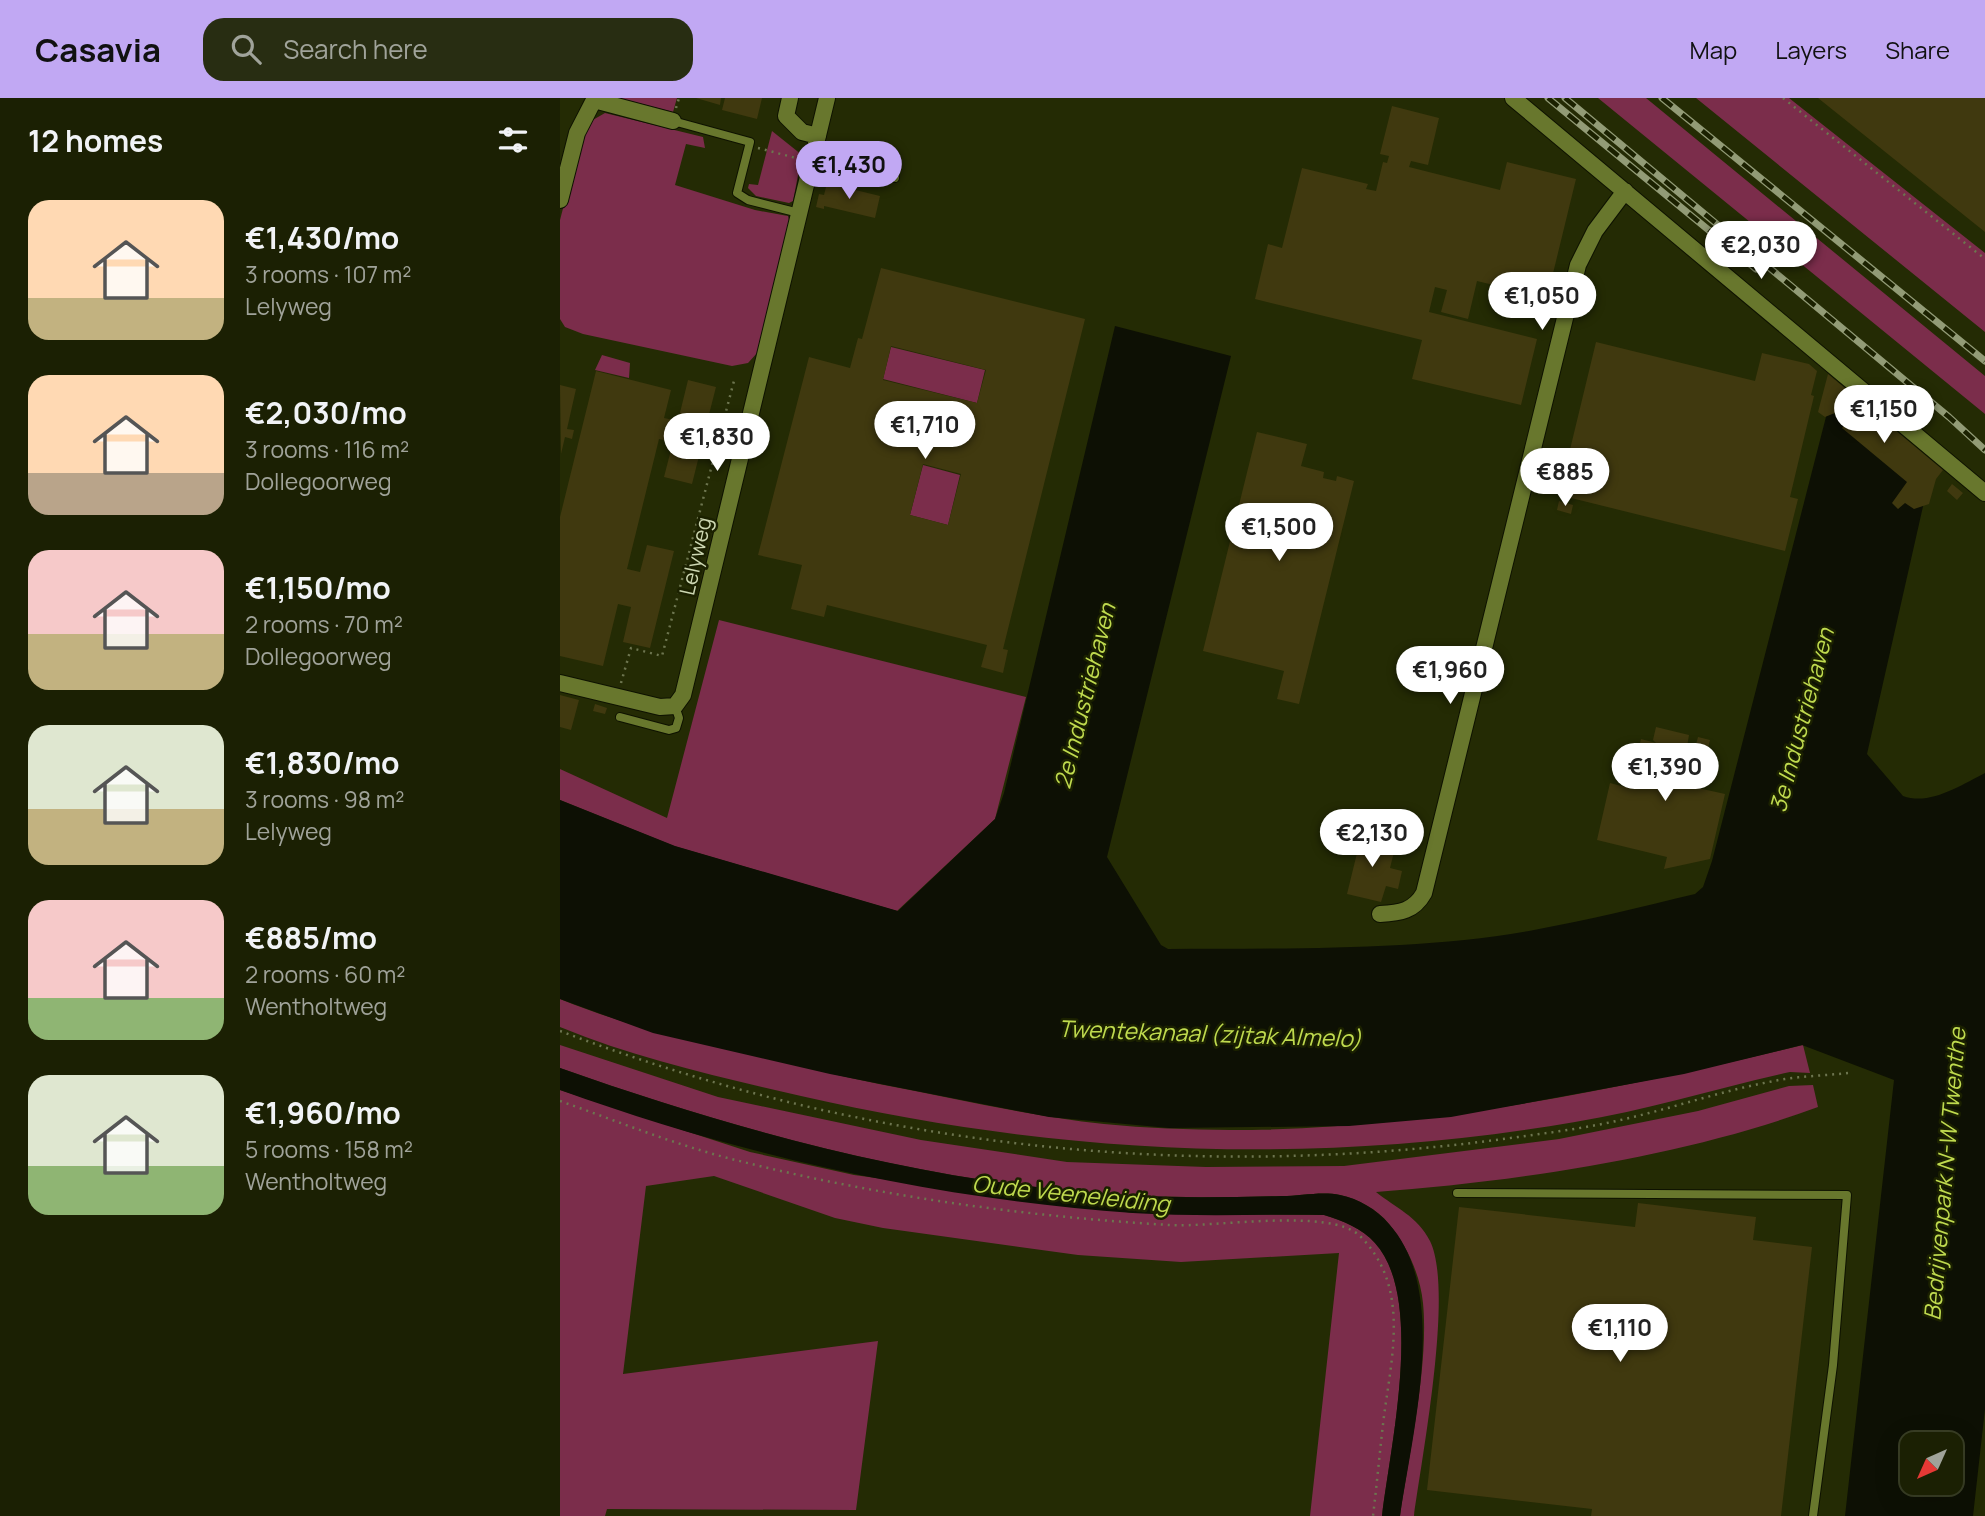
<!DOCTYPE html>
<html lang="en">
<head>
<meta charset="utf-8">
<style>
	body { margin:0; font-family:Manrope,sans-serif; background:#282d12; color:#f1f3f6; height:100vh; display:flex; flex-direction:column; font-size:26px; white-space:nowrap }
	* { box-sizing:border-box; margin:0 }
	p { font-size:23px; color:#a0a39a }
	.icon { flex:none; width:38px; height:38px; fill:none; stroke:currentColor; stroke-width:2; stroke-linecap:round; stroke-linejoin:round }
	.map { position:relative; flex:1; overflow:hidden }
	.side { display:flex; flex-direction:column; background:#1b2003; width:560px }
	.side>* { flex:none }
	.needle { width:46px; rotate:225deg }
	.buttons { position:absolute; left:1340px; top:1334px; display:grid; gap:14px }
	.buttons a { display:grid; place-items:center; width:63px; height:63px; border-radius:14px; background:#1b2003; box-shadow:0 7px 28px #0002,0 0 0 2px #393e25; font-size:35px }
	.price { position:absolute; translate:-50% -60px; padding:0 16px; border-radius:24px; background:#fff; color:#222; font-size:23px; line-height:46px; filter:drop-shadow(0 2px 4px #0008) }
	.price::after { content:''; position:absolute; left:50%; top:42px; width:21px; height:16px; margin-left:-10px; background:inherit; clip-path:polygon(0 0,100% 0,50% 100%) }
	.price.active { background:#c1a8f3; color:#111 }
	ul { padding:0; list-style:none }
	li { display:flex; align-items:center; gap:21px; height:175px; padding:0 28px }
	li span { display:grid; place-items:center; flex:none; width:196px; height:140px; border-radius:21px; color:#555 }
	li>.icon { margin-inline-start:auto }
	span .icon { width:84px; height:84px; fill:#fffc; stroke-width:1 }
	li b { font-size:30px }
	h2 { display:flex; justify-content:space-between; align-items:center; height:84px; padding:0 28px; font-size:30px }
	header { display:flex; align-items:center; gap:42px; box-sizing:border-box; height:98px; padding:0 35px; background:#c1a8f3; color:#111 }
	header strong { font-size:33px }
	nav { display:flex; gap:38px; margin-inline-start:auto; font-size:24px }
	.search { width:490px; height:63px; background:#282d12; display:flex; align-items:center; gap:18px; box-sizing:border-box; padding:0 24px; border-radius:21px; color:#a0a39a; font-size:26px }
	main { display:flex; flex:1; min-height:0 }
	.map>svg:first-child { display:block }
	.green { fill:#7b2d4b }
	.water { fill:#0d1004; fill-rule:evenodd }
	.building { fill:#40390f; fill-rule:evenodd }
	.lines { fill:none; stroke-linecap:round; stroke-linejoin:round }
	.lane-casing { stroke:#0e1200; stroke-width:10 }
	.street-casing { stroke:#0e1200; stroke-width:18 }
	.path { stroke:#6d754f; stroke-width:2.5; stroke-dasharray:2 5; stroke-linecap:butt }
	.lane { stroke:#68772d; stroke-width:8 }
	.street { stroke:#68772d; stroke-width:16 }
	.rail-casing { stroke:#929b76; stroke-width:7 }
	.rail { stroke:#1b2100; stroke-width:4.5; stroke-dasharray:13; stroke-linecap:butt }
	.labels { text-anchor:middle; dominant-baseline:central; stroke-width:5; stroke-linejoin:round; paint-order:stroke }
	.street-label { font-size:21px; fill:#cdd7b2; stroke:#1b2100 }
	.water-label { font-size:23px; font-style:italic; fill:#bfda4e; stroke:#1b2100 }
</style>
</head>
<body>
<header>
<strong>Casavia</strong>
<div class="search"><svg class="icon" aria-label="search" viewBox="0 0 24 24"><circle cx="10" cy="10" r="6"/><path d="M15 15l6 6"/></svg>Search here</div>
<nav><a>Map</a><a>Layers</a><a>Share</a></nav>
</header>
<main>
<section class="side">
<h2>12 homes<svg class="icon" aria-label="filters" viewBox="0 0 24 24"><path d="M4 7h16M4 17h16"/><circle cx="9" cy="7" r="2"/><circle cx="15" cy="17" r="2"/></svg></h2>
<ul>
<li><span style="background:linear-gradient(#ffd9b3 70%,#c2b280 0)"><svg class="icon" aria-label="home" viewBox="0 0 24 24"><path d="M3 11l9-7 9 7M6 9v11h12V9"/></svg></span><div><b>€1,430/mo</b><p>3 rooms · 107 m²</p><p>Lelyweg</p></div></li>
<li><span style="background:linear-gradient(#ffd9b3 70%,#b9a48a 0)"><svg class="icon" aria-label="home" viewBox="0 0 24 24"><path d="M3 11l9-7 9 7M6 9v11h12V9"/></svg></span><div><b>€2,030/mo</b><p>3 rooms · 116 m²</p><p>Dollegoorweg</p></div></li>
<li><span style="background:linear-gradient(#f6c9c9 60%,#c2b280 0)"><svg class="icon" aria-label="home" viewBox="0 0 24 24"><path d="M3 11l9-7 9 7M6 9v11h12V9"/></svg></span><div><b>€1,150/mo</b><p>2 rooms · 70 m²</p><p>Dollegoorweg</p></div></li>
<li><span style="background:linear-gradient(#dfe7d0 60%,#c2b280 0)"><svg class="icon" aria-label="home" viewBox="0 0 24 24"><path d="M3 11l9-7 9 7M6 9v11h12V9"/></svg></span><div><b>€1,830/mo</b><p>3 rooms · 98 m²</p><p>Lelyweg</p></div></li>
<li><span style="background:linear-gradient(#f6c9c9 70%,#8fb573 0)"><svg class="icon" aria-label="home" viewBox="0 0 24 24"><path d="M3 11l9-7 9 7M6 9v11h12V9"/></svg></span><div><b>€885/mo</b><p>2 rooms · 60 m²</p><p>Wentholtweg</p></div></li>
<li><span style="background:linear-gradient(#dfe7d0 65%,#8fb573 0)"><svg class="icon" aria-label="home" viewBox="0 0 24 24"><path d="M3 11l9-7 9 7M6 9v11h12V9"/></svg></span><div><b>€1,960/mo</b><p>5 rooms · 158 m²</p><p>Wentholtweg</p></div></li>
</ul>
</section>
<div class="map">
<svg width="1425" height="1418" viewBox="0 0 1425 1418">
	<rect width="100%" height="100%" fill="#242b04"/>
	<path class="green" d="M59 0H117L113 14Z
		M1038 0H1086L1425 278V316Z
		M1136 0H1229L1425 155V234Z
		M45 15 143 39 145 50 126 46 115 87 195 112 228 118 230 126 198 254 188 265 172 268 23 236 5 229 0 221V122L22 37 31 23Z
		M212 33 242 57 233 103 229 105 196 98 188 90 189 86 198 87Z
		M331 249 425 272 417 305 323 281Z
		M42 257 70 265 69 280 35 272Z
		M363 367 400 377 388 427 350 417Z
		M159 522 466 599 435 721 337 813 114 748 0 702V671L107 720Z
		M0 901C67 928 131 943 201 959 241 968 279 978 319 986 394 1000 468 1018 544 1026 781 1049 1014 1002 1243 947L1250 975 1230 974C1158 990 1088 1012 1015 1024 754 1069 499 1057 241 998 159 979 78 961 0 929Z
		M0 947 158 999 361 1042 507 1064 646 1069 784 1068 999 1041 1138 1013 1229 988 1253 987 1258 1009C1126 1058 956 1084 816 1094 836 1110 857 1118 870 1143 894 1192 862 1358 854 1418H840C849 1355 869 1266 863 1205 860 1176 847 1148 829 1126 817 1111 798 1101 780 1097 762 1093 740 1098 722 1098 675 1099 629 1100 582 1098 383 1089 187 1036 0 970Z
		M0 992 190 1054 294 1077 573 1115 764 1117C783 1123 802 1130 815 1145 865 1200 830 1349 822 1418H750L779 1155 621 1164 518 1157 323 1130 275 1120 154 1078 86 1088 63 1276 318 1243 296 1412 47 1411 45 1418H0Z"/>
	<path class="water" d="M555 228 671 258 547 759 601 847 608 851C724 850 860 853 974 832 1028 822 1081 809 1135 796L1143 789 1152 763 1268 311 1363 391 1364 404 1307 656 1343 698C1370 708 1401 687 1425 675V1311L1413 1418H1285L1334 982 1242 947 1124 976 891 1019 789 1028 609 1030 489 1019 270 976 93 935 0 901V702L115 748 338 813 435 721 444 695ZM1353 1346H1391V1384H1353Z
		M0 970C187 1036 383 1089 583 1098 629 1100 675 1099 722 1098 740 1098 762 1093 780 1097 799 1101 816 1111 829 1126 890 1193 852 1335 840 1418H822C830 1349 865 1200 815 1145 802 1130 783 1123 764 1117 701 1116 637 1119 573 1115 376 1101 186 1059 0 992Z"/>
	<path class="building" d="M136 0H161L160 7Z
		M165 0H202L197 21 162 12Z
		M1258 0H1425V134Z
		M832 8 879 20 868 67 851 63 849 69 940 92 947 64 1016 81 987 200 917 183 908 221 881 214 887 192 875 189 869 214 977 241 961 307 852 281 862 242 695 201 708 146 722 150 742 70 808 86 806 91 816 93 823 64 827 65 829 58 820 56Z
		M267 85 320 98 315 120 264 108V111L256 109 259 96 264 97Z
		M321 170 525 221 443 551 448 552 443 575 421 569 427 547 267 507 264 519 231 511 242 467 198 457 249 259 290 270 298 240 302 241ZM331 248 426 272 417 305 323 282ZM363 366 401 376 388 427 350 417Z
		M1036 244 1195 283 1202 255 1249 266 1257 273 1251 297 1254 298 1230 399 1238 401 1225 453 999 397Z
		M36 273 111 292 104 320 118 323 128 282 156 289 142 344 145 345 142 359 139 358 132 386 104 379 113 344 99 341 67 471 80 474 87 447 114 453 90 550 63 544 71 509 58 506 43 568 0 558V419Z
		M1268 276 1383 372 1376 381 1369 406 1354 411 1345 405 1338 411 1332 405 1347 384 1282 330 1291 319 1282 312 1265 319 1258 314Z
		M0 287 16 291 7 331 14 332 12 341 5 339 1 356Z
		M697 334 747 346 741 368 764 374 763 380 776 383 777 378 794 383 739 606 717 601 724 573 643 553Z
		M1392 386 1403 395 1397 402 1387 393Z
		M999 403 1013 407 1011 416 997 412Z
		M0 597 19 602 11 632 0 629Z
		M35 606 47 610 45 616 33 613Z
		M1096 629 1129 637 1127 649 1135 650 1138 639 1150 642 1138 690 1165 696 1150 761 1104 771 1107 759 1037 742 1050 685 1069 690 1081 641 1096 645 1093 642Z
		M792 735 835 750 830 770 842 773 838 791 826 788 821 804 787 796 798 751 788 749Z
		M1078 1105 1196 1119 1193 1142 1252 1149 1221 1418H1031L1032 1411 867 1392 899 1109 1075 1129Z"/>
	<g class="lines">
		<g class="lane-casing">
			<path id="lane" d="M113 23 190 44 177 95 188 102 239 115
				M253 59 335 80
				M60 619 109 632 116 630 119 620 115 608
				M897 1095 1287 1097 1273 1267 1253 1418"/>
		</g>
		<g class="street-casing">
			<path id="street" d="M230 0 226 18 242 34 258 38
				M953 0 1425 395
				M0 102 17 35 34 2 113 23
				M0 585 100 609 115 608 123 597 267 0
				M820 816C840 815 854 813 864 795L1018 167 1035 133 1065 93"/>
		</g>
		<path class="path" d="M1223 0 1425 161
			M116 10 119 0
			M198 50 236 60
			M61 585 71 550 102 558 175 279
			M0 933C309 1050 631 1085 958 1039 995 1034 1033 1029 1069 1020 1116 1009 1162 993 1209 984 1235 978 1262 978 1288 975
			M0 1003C54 1022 108 1044 164 1059 309 1097 459 1118 609 1127 653 1130 770 1109 800 1138 850 1188 832 1257 824 1318 820 1351 817 1385 813 1418"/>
		<use href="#lane" class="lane"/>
		<use href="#street" class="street"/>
		<g class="rail-casing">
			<path id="rail" d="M988 0 1196 171
				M1005 0 1389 319 1425 352
				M1102 0 1425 263"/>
		</g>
		<use href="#rail" class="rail"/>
	</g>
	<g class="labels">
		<g class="street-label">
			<text transform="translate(135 458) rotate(-77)">Lelyweg</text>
		</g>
		<g class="water-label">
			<text transform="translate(524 598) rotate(-76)">2e Industriehaven</text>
			<text transform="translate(1241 622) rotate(-75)">3e Industriehaven</text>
			<text transform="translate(650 935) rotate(2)">Twentekanaal (zijtak Almelo)</text>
			<text transform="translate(1384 1076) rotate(-85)">Bedrijvenpark N-W Twenthe</text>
			<text transform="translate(511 1095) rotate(6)">Oude Veeneleiding</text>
		</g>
	</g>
</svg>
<div class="buttons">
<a><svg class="needle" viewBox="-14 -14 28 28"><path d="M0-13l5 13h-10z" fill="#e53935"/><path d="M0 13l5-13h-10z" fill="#a0a39a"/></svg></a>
</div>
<b class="price active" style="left:289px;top:103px">€1,430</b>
<b class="price" style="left:1201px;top:183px">€2,030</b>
<b class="price" style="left:982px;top:234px">€1,050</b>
<b class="price" style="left:1324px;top:347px">€1,150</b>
<b class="price" style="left:365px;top:363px">€1,710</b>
<b class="price" style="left:157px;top:375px">€1,830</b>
<b class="price" style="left:1005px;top:410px">€885</b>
<b class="price" style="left:719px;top:465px">€1,500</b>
<b class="price" style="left:890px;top:608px">€1,960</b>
<b class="price" style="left:1105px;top:705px">€1,390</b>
<b class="price" style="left:812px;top:771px">€2,130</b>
<b class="price" style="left:1060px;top:1266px">€1,110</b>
</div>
</main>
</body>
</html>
